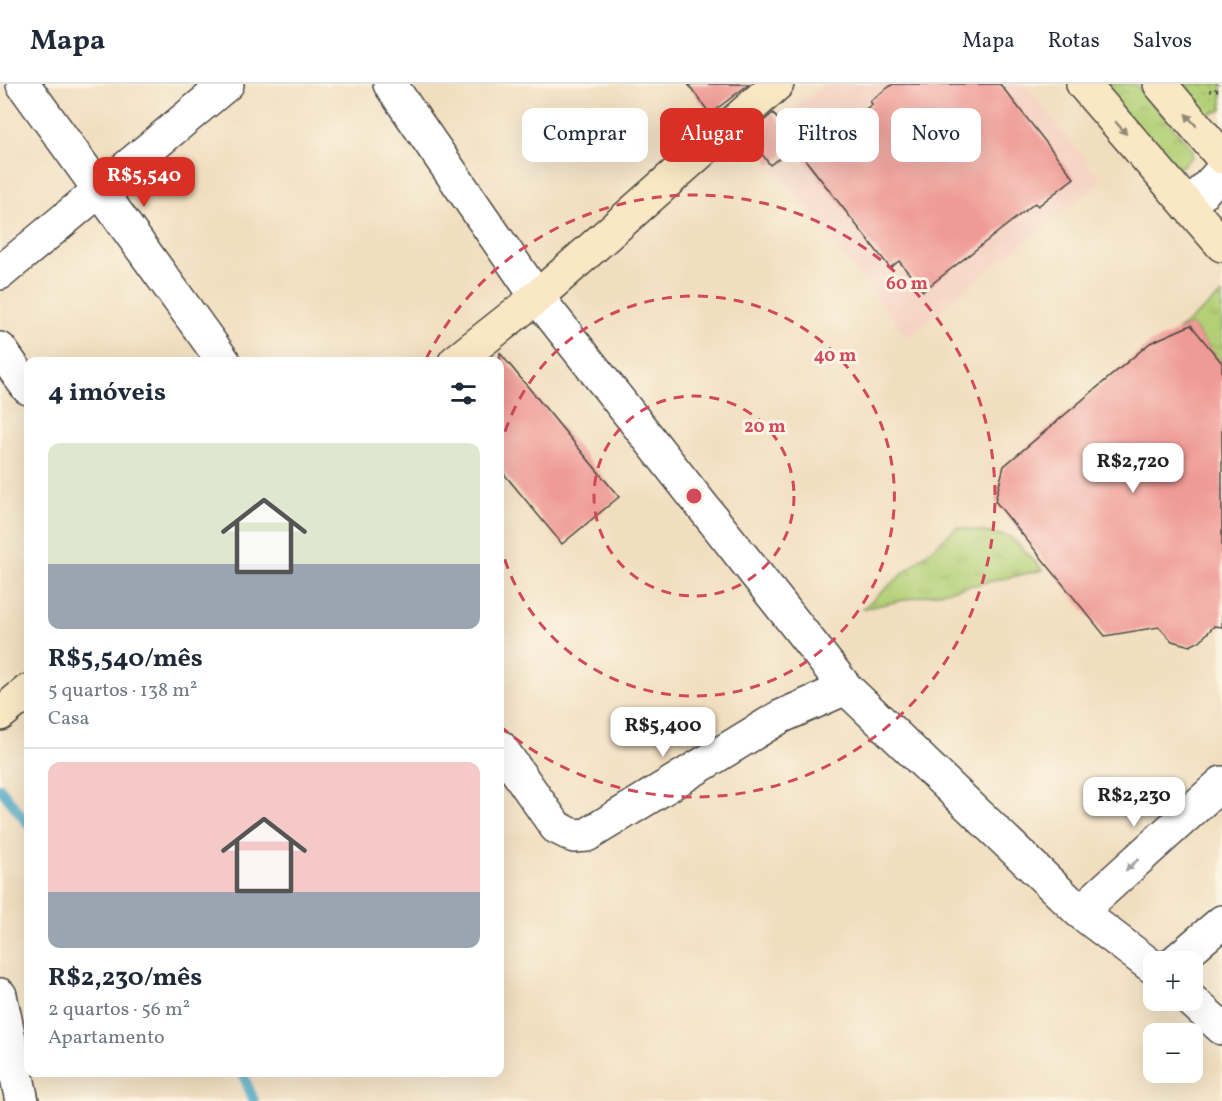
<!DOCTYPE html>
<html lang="pt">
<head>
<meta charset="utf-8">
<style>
	body { margin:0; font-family:Vollkorn,serif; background:#f2f2f3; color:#1f2937; height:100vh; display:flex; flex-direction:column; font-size:22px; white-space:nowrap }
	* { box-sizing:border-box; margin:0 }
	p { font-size:20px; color:#747a83 }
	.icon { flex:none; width:33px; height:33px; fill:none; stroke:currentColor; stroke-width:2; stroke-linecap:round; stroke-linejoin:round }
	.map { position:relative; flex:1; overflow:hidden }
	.drawer { position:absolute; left:24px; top:273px; width:480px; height:720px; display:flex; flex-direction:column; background:#fff; border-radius:12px; box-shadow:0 6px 24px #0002 }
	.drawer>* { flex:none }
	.banner { position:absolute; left:522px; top:24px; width:570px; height:54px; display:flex; gap:12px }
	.controls { position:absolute; left:1143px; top:867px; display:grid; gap:12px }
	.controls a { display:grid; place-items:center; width:60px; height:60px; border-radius:12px; background:#fff; box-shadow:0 6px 24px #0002; font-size:30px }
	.price { position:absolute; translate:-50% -51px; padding:0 14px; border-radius:12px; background:#fff; color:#222; font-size:20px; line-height:39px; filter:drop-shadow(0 2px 3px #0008) }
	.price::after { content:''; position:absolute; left:50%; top:36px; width:18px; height:14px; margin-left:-9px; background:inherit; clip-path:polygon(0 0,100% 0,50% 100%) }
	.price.active { background:#d93025; color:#fff }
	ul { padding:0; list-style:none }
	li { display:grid; align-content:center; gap:12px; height:318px; padding:0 24px }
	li+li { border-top:2px solid #e0e1e3 }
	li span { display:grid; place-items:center; height:186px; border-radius:12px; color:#555 }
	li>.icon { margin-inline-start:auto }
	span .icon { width:108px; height:108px; fill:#fffc; stroke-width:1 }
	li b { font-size:26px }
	h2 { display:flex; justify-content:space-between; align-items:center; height:72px; padding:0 24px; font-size:26px }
	.tag { padding:0 21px; border-radius:12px; background:#fff; box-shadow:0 6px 24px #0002; font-size:21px; line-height:54px }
	.tag.active { background:#d93025; color:#fff }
	header { display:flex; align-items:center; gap:36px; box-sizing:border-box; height:84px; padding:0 30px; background:#fff; border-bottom:2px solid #e0e1e3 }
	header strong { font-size:28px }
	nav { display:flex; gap:33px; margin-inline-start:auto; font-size:21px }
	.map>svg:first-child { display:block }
	.built { fill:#f5d2c3 }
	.grass { fill:url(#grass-tufts); stroke:#6f7e51; stroke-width:1.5 }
	.park { fill:url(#park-dots); stroke:#6f7e51; stroke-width:1.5 }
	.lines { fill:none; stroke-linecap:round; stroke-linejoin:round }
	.stream { stroke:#44a6c4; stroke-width:10 }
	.building { fill:#ef9a95 }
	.street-casing { stroke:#494641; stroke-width:36 }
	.secondary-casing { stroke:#494641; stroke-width:36 }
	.path { stroke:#494641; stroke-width:4; stroke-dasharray:1.5 4.5; stroke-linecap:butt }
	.street { stroke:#fff; stroke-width:33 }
	.secondary { stroke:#fae7c3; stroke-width:33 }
	.oneway { fill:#928977 }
	.oneway2 { fill:#a0a0a0 }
	.ring { fill:none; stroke:#d1495b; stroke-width:3; stroke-dasharray:10 8 }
	.centre { fill:#d1495b; stroke:#fcf5e5; stroke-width:3 }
	.ring-label { font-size:18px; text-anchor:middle; font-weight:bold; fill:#d1495b; stroke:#fcf5e5; stroke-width:6; stroke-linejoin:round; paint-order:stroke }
</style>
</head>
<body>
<header>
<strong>Mapa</strong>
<nav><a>Mapa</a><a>Rotas</a><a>Salvos</a></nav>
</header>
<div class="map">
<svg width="1222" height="1017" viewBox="0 0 1222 1017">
	<defs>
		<pattern id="grass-tufts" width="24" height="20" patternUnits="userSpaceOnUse" patternTransform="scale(1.5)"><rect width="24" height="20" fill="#b3d077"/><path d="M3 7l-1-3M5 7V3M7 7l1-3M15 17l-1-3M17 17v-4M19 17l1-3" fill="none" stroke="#9ab367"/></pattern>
		<pattern id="park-dots" width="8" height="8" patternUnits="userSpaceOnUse" patternTransform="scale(1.5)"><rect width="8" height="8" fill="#b3d077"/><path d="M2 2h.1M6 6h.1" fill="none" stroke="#9ab367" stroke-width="1.8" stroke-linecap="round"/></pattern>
	</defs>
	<rect width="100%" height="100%" fill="#fcf5e5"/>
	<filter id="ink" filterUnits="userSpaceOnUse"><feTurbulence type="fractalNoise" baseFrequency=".0167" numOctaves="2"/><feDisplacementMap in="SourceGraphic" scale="12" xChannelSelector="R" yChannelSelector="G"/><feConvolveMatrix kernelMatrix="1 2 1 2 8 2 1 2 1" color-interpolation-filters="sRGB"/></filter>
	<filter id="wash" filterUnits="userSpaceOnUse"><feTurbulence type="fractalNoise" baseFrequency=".008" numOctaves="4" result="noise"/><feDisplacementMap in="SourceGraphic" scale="24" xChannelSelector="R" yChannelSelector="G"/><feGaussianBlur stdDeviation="1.35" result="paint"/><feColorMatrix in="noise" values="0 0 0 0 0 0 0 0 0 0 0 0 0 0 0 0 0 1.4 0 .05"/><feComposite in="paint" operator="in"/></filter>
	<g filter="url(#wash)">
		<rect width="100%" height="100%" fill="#f1debf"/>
		<path class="built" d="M825 0H1024L1102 97 907 253 752 57Z"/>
		<path class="grass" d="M1098 0H1136L1192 65V73L1178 85 1168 83Z
			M1222 210V279L1191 241 1177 247Z
			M957 443 1011 453 1043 486 862 525Z"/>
		<path class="park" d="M1169 0H1222V26L1207 31Z"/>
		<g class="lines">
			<path class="stream" d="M0 704 28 740
				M242 988 254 1017"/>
		</g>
		<g id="blocks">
			<path class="building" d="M688 0H749L710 30Z
				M893 0H1000L1074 94 1038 122 1035 119 923 207 899 177 890 184 804 74 872 20 870 17Z
				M773 29 797 61 770 81 748 51Z
				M1191 241 1222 279V543L1214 542 1200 557 1190 562 1172 557 1159 543 1105 552 995 417 1004 382 1150 259Z
				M500 269 619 413 562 460 500 385Z"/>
		</g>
	</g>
	<g filter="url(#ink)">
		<use href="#blocks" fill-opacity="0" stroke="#494641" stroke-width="1.5"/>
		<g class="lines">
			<g class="street-casing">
				<path id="street" d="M23 0 224 278
					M390 0 537 213 846 604 1080 828 1154 884
					M1189 123 1222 87
					M0 189 227 0
					M0 265 28 304
					M500 663 556 743 574 752 587 751 780 633 846 604
					M1080 828 1222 699
					M1175 878 1222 838
					M0 911 22 1017
					M1191 916 1222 944"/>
			</g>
			<g class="secondary-casing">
				<path id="secondary" d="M1083 0 1222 161
					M1160 0 1222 73
					M455 278 537 213 777 0
					M0 630 28 607"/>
			</g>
			<path class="path" d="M1210 7 1216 6 1218 0"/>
			<use href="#street" class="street"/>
			<use href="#secondary" class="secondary"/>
		</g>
		<defs><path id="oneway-solid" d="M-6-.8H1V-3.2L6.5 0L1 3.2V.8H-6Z" transform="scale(1.5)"/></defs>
		<g class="oneway">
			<use href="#oneway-solid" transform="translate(1191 36) rotate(-131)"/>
			<use href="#oneway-solid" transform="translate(1121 44) rotate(49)"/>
		</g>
		<use class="oneway2" href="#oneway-solid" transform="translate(1132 781) rotate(138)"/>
	</g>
	<g class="ring">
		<circle cx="694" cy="412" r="100"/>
		<path d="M500 365A200 200 0 1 1 500 459"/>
		<path d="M426 275A301 301 0 1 1 501 643"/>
	</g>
	<circle cx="694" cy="412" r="9" class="centre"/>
	<g class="ring-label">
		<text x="907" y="205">60 m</text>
		<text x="835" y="277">40 m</text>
		<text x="765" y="348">20 m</text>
	</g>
</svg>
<div class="controls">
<a>+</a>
<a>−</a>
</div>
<b class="price active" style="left:144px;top:124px">R$5,540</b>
<b class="price" style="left:1133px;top:410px">R$2,720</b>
<b class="price" style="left:663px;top:674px">R$5,400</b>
<b class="price" style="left:1134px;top:744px">R$2,230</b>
<div class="banner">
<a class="tag">Comprar</a>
<a class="tag active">Alugar</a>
<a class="tag">Filtros</a>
<a class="tag">Novo</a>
</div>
<section class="drawer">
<h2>4 imóveis<svg class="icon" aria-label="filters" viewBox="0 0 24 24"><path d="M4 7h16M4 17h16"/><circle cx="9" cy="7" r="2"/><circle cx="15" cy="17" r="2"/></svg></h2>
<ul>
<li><span style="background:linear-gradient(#dfe7d0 65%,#9aa5b1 0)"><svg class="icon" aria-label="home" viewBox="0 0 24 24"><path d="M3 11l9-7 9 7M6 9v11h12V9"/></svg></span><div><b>R$5,540/mês</b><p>5 quartos · 138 m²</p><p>Casa</p></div></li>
<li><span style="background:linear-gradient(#f6c9c9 70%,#9aa5b1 0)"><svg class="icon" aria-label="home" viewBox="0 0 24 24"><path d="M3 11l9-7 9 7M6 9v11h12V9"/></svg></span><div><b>R$2,230/mês</b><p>2 quartos · 56 m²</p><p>Apartamento</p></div></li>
</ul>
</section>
</div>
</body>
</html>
